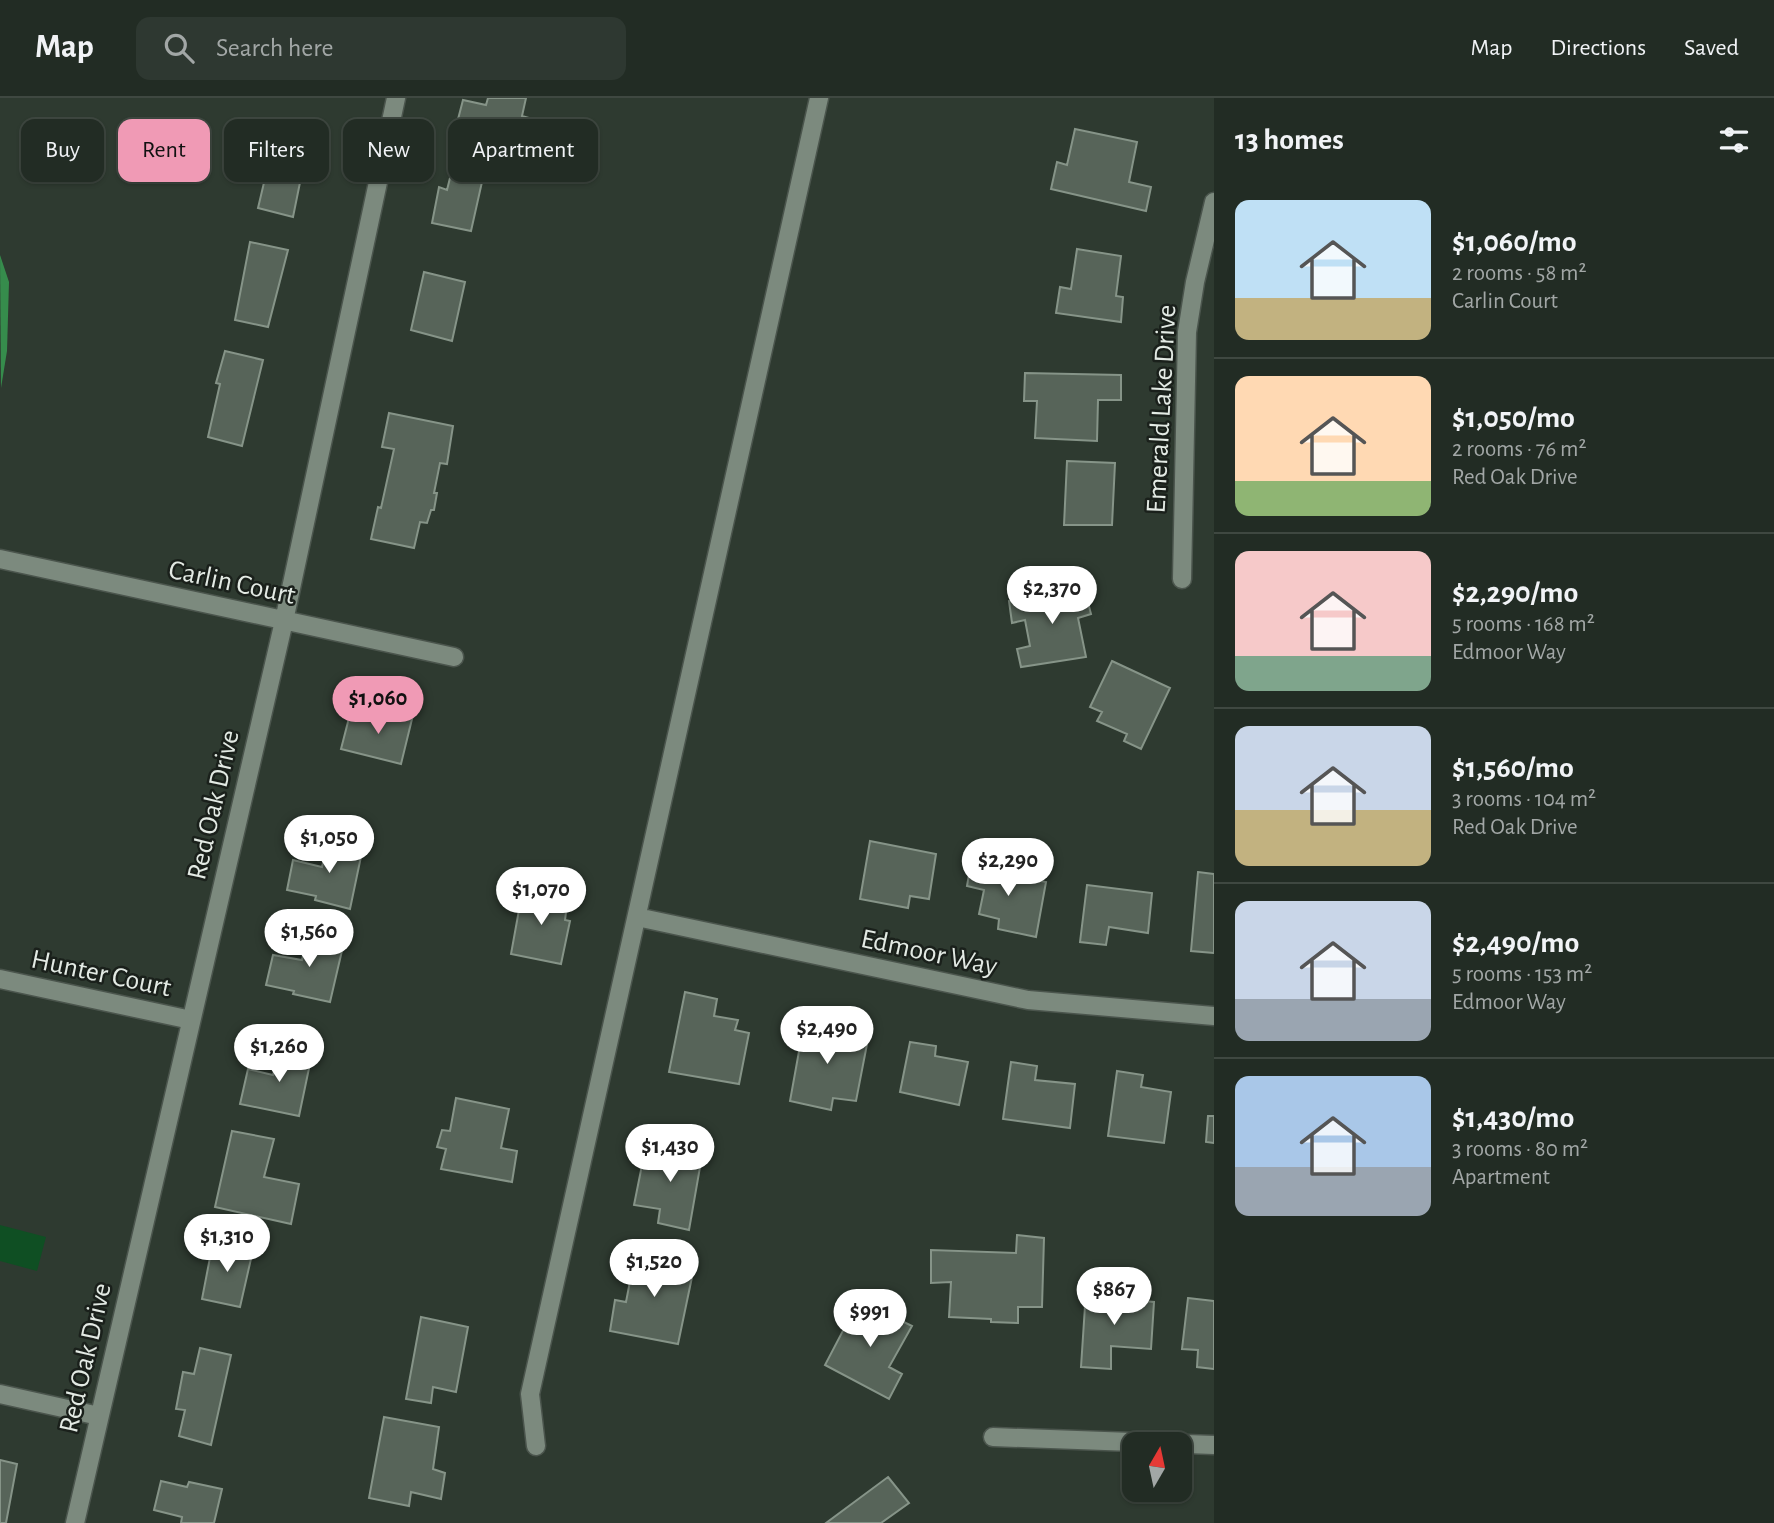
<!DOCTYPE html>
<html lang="en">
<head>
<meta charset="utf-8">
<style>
	body { margin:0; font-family:"Alegreya Sans",sans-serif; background:#2e3831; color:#f1f3f6; height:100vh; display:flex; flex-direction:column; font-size:26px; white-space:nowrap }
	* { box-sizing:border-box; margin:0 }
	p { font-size:23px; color:#a2a7a6 }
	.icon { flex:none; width:38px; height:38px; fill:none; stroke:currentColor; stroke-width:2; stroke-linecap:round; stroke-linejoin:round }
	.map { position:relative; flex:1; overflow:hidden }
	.panel { display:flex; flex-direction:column; background:#222c24; width:560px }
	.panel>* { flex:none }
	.guide { position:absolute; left:21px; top:21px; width:665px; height:63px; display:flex; gap:14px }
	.needle { width:46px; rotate:9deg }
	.controls { position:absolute; left:1122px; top:1334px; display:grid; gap:14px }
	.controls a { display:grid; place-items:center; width:70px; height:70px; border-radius:14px; background:#222c24; box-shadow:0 2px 5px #0004,0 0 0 2px #3f4841; font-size:35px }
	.price { position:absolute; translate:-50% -60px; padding:0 16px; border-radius:24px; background:#fff; color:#222; font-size:23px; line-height:46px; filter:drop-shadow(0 2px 4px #0008) }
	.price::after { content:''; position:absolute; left:50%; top:42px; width:21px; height:16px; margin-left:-10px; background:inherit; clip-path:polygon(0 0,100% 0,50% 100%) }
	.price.on { background:#f09ab5; color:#111 }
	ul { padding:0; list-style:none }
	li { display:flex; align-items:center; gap:21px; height:175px; padding:0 21px }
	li+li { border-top:2px solid #3f4841 }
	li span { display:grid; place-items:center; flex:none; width:196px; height:140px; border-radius:14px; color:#555 }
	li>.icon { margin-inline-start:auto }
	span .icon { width:84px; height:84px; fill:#fffc; stroke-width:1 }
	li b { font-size:30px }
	h2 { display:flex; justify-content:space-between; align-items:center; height:84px; padding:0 21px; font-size:30px }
	.chip { padding:0 24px; border-radius:14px; background:#222c24; box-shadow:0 2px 5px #0004,0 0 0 2px #3f4841; font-size:24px; line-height:63px }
	.chip.on { background:#f09ab5; color:#111 }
	header { display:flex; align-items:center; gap:42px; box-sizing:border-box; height:98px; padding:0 35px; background:#222c24; border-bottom:2px solid #3f4841 }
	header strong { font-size:33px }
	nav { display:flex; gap:38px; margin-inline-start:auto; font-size:24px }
	.search { width:490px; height:63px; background:#2e3831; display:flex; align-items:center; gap:18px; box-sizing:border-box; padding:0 24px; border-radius:14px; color:#a2a7a6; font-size:26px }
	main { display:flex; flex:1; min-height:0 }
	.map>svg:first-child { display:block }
	.green { fill:#0f4f23 }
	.water { fill:#368c4c }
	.building { fill:#576459; stroke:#869488; stroke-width:2 }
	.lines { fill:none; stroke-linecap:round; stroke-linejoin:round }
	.minor-casing { stroke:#4b554d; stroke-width:21 }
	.minor { stroke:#7c8a7e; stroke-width:18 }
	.labels { text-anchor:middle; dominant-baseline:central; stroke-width:5; stroke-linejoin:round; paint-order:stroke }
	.street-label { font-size:28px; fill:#e3eae4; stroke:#1a201b }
</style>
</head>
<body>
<header>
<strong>Map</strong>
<div class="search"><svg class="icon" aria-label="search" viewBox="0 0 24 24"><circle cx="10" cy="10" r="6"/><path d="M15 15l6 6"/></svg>Search here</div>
<nav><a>Map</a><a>Directions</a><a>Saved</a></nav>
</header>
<main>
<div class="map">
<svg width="1214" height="1425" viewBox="0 0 1214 1425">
	<rect width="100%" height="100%" fill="#2e3a30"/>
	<path class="green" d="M0 1127 46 1139 37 1173 0 1163Z"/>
	<path class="water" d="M0 157 9 184 7 253 1 290Z"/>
	<path class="building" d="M488 0H526L522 18 539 23 532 47 456 29 463 2 486 7Z
		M1075 31 1137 44 1129 84 1151 89 1146 113 1051 91 1057 64 1067 67Z
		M275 38 308 45 293 119 258 110Z
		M453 68 484 75 471 133 432 125 439 89 447 92Z
		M250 144 288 152 268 229 235 222Z
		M1077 151 1121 158 1116 198 1123 199 1121 224 1056 215 1060 189 1071 191Z
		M424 174 465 184 452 243 411 232Z
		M225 253 263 262 242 348 208 339 220 286 216 285Z
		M1025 275 1121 277V302H1098L1097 343 1035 340 1037 303H1024Z
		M389 315 453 328 447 366 440 365 434 395H437L434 412H431L427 425 420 424 414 450 371 441 378 409 381 410 394 351 382 349Z
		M1067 363 1115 365 1112 427H1064Z
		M1084 489 1091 516 1078 520 1086 559 1021 569 1017 551 1030 548 1025 522 1012 525 1009 503Z
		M1112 563 1170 590 1141 651 1124 643 1127 636 1097 623 1102 614 1090 609Z
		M376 614 412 621 401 666 341 651 350 616 373 622Z
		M329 741 363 749 350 811 315 802 316 798 287 792 293 762 322 769Z
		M870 743 936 756 929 801 910 798 908 810 860 801Z
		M972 759 990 764 987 773 1046 784 1036 839 998 831 999 821 979 816 984 792 967 788Z
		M1198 774 1214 776V855L1191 853Z
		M1087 787 1152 795 1148 835 1109 829 1106 847 1080 844Z
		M523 790 568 799 565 822 570 823 561 866 511 856Z
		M308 836 344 844 330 904 293 896 294 893 266 887 273 857 302 862Z
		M685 894 717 901 714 918 738 922 735 932 749 935 739 986 669 974Z
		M805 920 834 927 831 935 868 941 856 1003 833 1000 831 1012 790 1003Z
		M910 944 936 948 935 958 968 964 959 1007 900 994Z
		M280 949 312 956 299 1018 240 1006 248 971 273 977Z
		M1011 964 1037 968 1035 982 1075 986 1070 1030 1003 1021Z
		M1117 973 1143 977 1141 989 1171 994 1164 1045 1108 1038Z
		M456 1000 509 1011 501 1050 517 1053 512 1084 441 1071 446 1051 437 1049 442 1032 450 1033Z
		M1208 1018H1214V1045L1206 1044Z
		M232 1033 274 1041 264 1079 299 1086 291 1126 215 1109Z
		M660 1043 703 1052 689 1132 658 1125 660 1111 634 1107 644 1057 658 1059Z
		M1017 1137 1044 1140 1042 1209H1018V1225L991 1224V1221L949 1219 951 1184 931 1185V1152L1016 1155Z
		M213 1144 253 1152 240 1209 202 1201Z
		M636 1152 684 1161 682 1175 692 1179 678 1246 610 1233 615 1202 626 1204Z
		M1086 1193 1110 1195 1111 1200 1154 1204 1151 1251 1111 1248V1271L1081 1269Z
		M1188 1200 1214 1203V1271L1197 1269 1198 1252 1182 1251Z
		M859 1202 912 1228 889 1269 902 1276 889 1301 825 1267Z
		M421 1219 468 1229 456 1294 433 1289 431 1305 406 1301Z
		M200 1250 231 1257 211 1347 179 1338 185 1312 176 1311 183 1274 194 1276Z
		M384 1319 439 1329 433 1371 445 1375 441 1401 411 1394 409 1408 369 1400Z
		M0 1362 17 1366 6 1425H0Z
		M888 1379 909 1405 881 1425H826Z
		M161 1383 187 1389 189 1384 222 1391 214 1425H181L182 1419 154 1412Z"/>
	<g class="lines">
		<g class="minor-casing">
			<path id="minor" d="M0 461 454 559
				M1182 481 1187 234 1195 184 1214 104
				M637 819 1028 902 1214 918
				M0 881 191 922
				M0 1296 99 1318
				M993 1339 1214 1347
				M536 1348 530 1296 819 0
				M75 1425 284 523 396 0"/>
		</g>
		<use href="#minor" class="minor"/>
	</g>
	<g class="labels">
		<g class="street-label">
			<text transform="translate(1162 311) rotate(-87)">Emerald Lake Drive</text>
			<text transform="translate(232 485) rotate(12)">Carlin Court</text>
			<text transform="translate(214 707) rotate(-77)">Red Oak Drive</text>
			<text transform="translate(929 855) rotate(12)">Edmoor Way</text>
			<text transform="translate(101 876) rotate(12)">Hunter Court</text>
			<text transform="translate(86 1260) rotate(-77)">Red Oak Drive</text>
		</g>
	</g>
</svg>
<div class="controls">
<a><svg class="needle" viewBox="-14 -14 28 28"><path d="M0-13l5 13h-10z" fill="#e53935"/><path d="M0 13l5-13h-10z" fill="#a2a7a6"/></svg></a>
</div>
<b class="price" style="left:1052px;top:528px">$2,370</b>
<b class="price on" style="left:378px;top:638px">$1,060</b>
<b class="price" style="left:329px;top:777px">$1,050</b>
<b class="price" style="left:1008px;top:800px">$2,290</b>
<b class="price" style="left:541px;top:829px">$1,070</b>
<b class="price" style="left:309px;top:871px">$1,560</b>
<b class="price" style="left:827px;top:968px">$2,490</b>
<b class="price" style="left:279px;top:986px">$1,260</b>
<b class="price" style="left:670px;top:1086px">$1,430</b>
<b class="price" style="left:227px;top:1176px">$1,310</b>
<b class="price" style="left:654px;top:1201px">$1,520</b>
<b class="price" style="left:1114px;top:1229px">$867</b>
<b class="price" style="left:870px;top:1251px">$991</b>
<div class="guide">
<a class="chip">Buy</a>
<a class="chip on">Rent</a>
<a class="chip">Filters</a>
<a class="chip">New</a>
<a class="chip">Apartment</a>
</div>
</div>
<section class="panel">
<h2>13 homes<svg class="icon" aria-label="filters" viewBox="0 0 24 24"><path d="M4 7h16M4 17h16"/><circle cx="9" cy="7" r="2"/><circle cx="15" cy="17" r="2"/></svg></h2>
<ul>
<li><span style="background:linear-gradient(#bfe0f5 70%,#c2b280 0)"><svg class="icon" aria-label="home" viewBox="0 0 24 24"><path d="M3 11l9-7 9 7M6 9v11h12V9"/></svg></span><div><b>$1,060/mo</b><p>2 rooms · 58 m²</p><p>Carlin Court</p></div></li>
<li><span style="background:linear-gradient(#ffd9b3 75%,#8fb573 0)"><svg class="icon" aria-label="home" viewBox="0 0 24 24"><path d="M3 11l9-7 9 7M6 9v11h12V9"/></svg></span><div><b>$1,050/mo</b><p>2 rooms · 76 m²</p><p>Red Oak Drive</p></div></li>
<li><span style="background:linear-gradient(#f6c9c9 75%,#7fa58c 0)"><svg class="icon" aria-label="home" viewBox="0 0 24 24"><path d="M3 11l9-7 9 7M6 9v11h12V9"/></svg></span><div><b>$2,290/mo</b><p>5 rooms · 168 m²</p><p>Edmoor Way</p></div></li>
<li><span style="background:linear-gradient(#c9d6e8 60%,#c2b280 0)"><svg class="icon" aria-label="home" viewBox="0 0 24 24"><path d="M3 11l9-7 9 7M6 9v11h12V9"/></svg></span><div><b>$1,560/mo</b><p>3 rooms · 104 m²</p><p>Red Oak Drive</p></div></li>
<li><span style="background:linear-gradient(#c9d6e8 70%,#9aa5b1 0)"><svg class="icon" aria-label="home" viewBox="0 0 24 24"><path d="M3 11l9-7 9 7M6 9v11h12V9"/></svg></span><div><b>$2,490/mo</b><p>5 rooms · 153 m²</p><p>Edmoor Way</p></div></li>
<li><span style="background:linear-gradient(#a9c7e8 65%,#9aa5b1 0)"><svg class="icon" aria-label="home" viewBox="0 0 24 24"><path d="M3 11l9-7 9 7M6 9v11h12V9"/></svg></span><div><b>$1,430/mo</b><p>3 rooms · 80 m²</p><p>Apartment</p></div></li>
</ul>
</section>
</main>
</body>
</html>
